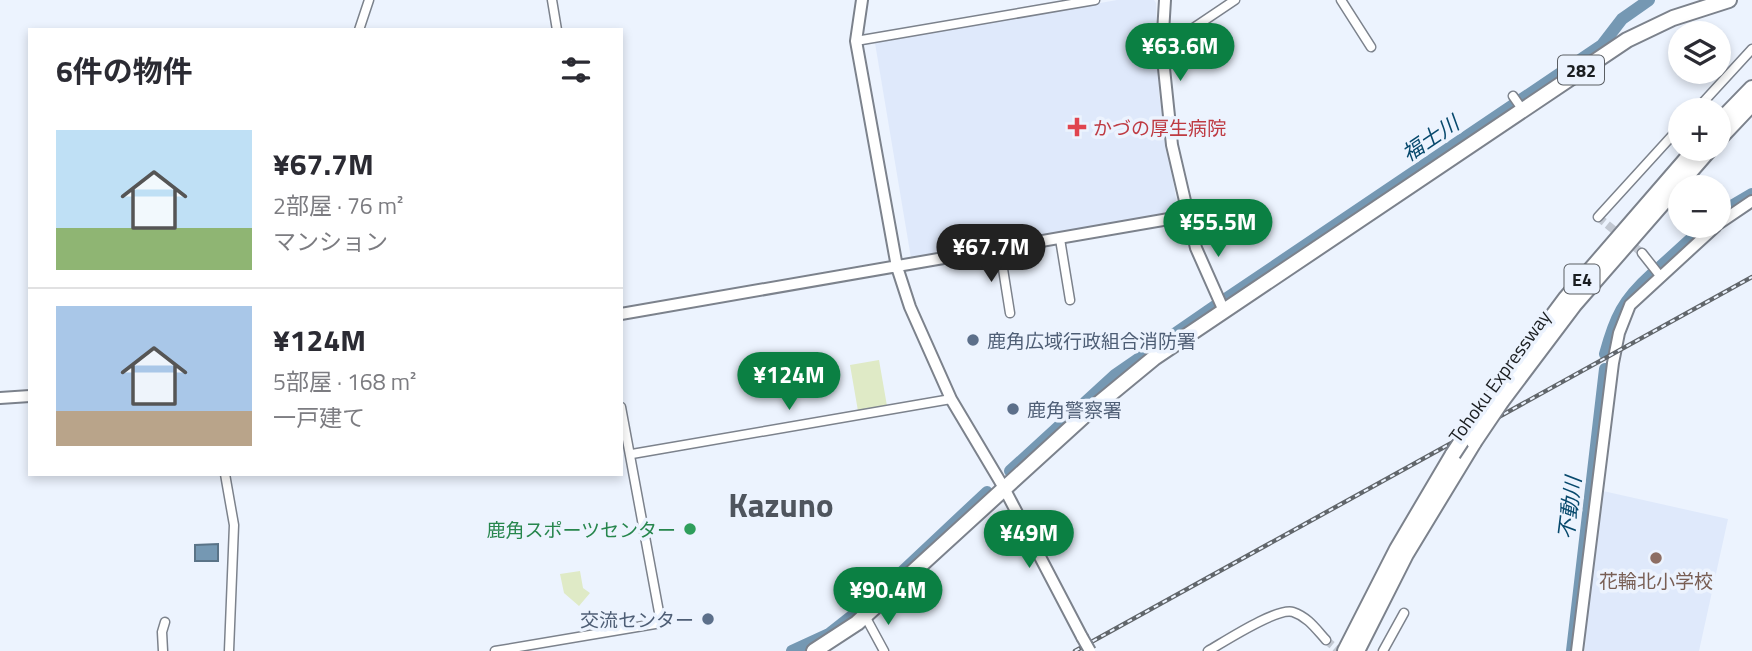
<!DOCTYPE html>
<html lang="ja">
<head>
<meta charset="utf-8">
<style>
	body { margin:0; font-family:"Titillium Web","Noto Sans JP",sans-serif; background:#f7f7f7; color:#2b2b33; height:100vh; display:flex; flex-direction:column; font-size:26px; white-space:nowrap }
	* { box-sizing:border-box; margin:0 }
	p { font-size:23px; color:#7c7c81 }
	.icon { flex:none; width:38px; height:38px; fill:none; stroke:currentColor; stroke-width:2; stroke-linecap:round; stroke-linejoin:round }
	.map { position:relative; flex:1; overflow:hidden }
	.details { position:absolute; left:28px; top:28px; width:595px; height:448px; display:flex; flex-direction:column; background:#fff; border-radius:0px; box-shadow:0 4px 10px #0003 }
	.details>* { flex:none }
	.tools { position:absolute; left:1668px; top:21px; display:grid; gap:14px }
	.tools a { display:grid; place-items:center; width:63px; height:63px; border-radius:50%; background:#fff; box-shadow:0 4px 10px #0003; font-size:35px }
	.price { position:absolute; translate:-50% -60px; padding:0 16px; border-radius:24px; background:#0b8043; color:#fff; font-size:23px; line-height:46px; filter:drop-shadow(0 2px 4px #0008) }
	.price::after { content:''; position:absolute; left:50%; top:42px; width:21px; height:16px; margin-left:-10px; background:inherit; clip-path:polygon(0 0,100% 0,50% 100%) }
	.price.current { background:#222; color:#fff }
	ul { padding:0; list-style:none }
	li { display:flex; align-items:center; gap:21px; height:175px; padding:0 28px }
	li+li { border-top:2px solid #e1e1e2 }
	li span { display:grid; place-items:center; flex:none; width:196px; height:140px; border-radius:0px; color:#555 }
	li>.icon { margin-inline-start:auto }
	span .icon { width:84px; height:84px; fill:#fffc; stroke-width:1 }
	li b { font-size:30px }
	h2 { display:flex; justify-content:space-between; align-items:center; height:84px; padding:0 28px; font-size:30px }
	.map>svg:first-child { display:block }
	.built { fill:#dfe9fb }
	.green { fill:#dfeac6 }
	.water { fill:#7598b3; stroke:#5a7387; stroke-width:2 }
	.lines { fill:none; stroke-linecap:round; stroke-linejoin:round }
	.river { stroke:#7598b3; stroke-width:12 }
	.street-tunnel { stroke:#c2c8d2; stroke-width:8; stroke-dasharray:8 4; stroke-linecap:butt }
	.street-casing { stroke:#7c828c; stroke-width:11 }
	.secondary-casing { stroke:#7c828c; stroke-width:14 }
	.highway-casing { stroke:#7c828c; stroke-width:18 }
	.street { stroke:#fff; stroke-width:8 }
	.secondary { stroke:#fff; stroke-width:10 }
	.highway { stroke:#fff; stroke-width:14 }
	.rail-casing { stroke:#61666b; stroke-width:4.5 }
	.rail { stroke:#ecf3fe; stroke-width:2; stroke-dasharray:5; stroke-linecap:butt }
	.secondary-bridge-casing { stroke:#7c828c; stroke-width:14; stroke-linecap:butt }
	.highway-bridge-casing { stroke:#7c828c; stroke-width:18; stroke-linecap:butt }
	.secondary-bridge { stroke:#fff; stroke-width:10 }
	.highway-bridge { stroke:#fff; stroke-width:14 }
	.health-dot { fill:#e0444e; stroke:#ecf3fe; stroke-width:2.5 }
	.service-dot { fill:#5c6f8a; stroke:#ecf3fe; stroke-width:2.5 }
	.leisure-dot { fill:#2e9e5b; stroke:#ecf3fe; stroke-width:2.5 }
	.education-dot { fill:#8d6e63; stroke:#ecf3fe; stroke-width:2.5 }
	.labels { text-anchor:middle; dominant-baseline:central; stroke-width:7; stroke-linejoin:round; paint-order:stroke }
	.shield { fill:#ecf3fe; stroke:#5a5e63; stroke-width:2 }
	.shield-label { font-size:18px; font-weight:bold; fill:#1b1e21 }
	.health-label { font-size:19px; fill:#be3a42; stroke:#ecf3fe; text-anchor:start }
	.service-label { font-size:19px; fill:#4e5e75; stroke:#ecf3fe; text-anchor:start }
	.street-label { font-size:19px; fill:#1b1e21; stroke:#ecf3fe }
	.leisure-label { font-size:19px; fill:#27864d; stroke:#ecf3fe; text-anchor:end }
	.education-label { font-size:19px; fill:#785e54; stroke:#ecf3fe }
	.water-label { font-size:21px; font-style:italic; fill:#07496d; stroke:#ecf3fe }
	.town-label { font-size:33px; font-weight:bold; fill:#4f555e; stroke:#ecf3fe }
</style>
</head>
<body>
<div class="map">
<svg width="1752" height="651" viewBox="0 0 1752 651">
	<rect width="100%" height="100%" fill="#ecf3fe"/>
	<path class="built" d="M1117 0H1154L1156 3 1159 94 1178 211 911 258 875 43Z
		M1603 491 1728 519 1699 651H1585L1587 597Z"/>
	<path class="green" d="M879 360 887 406 858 411 850 365Z
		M580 571 583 588 590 593 579 606 564 593 560 574Z"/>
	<path class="water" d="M218 544V561H195V545Z"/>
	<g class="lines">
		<path class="river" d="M1718 214 1752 194
			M1661 266 1705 226
			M1224 300 1602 45 1622 19 1649 0
			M1605 354C1615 317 1623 300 1652 274
			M1010 471 1115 375 1215 306
			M889 584 987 492
			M792 651 829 634 876 597
			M1572 651 1605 369"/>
		<path class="street-tunnel" d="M1598 217 1642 253
			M1326 640 1339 651"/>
		<g class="street-casing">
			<path id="street" d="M552 0 557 30
				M1341 0 1371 47
				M359 30 369 0
				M856 41 1095 0
				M1162 49 1235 0
				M1513 96 1522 109
				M1696 110 1752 49
				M1598 217 1680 127
				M1060 239 1070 300
				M1000 250 1010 313
				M1642 253 1661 277
				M632 454 951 399
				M225 474 234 525 229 651
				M865 616 884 651
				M163 651 162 632 165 622
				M495 651 661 623 621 407
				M1208 651C1224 642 1277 607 1293 612 1308 617 1316 629 1326 640
				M1383 651 1404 613"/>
		</g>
		<g class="secondary-casing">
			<path id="secondary" d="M862 0 856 41 897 267 910 307 951 399 1004 488 1082 637
				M1165 0 1162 49 1172 145 1196 248 1224 311
				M1718 224 1752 201
				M621 314 1186 216
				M0 398 30 396
				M1577 651 1613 363 1619 333 1630 305 1716 226"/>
		</g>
		<g class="highway-casing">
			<path id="highway" d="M1718 123 1752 88
				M1718 140 1752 104
				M1501 402 1574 305 1710 149
				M1478 416 1566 298 1695 149
				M814 651 857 623 1086 414 1154 358 1627 40 1673 18 1729 0
				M1345 651 1397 549 1453 454
				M1357 651 1406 554 1474 442"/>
		</g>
		<use href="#street" class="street"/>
		<use href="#secondary" class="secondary"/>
		<use href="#highway" class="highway"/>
		<g class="rail-casing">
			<path id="rail" d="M1075 651 1752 277"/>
		</g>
		<use href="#rail" class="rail"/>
		<g class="secondary-bridge-casing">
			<path id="secondary-bridge" d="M1082 637 1090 651"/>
		</g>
		<g class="highway-bridge-casing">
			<path id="highway-bridge" d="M1474 442 1501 402
				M1453 454 1478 416"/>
		</g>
		<use href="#secondary-bridge" class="secondary-bridge"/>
		<use href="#highway-bridge" class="highway-bridge"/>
	</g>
	<path class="health-dot" d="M1073.5 116.5h7v7h7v7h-7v7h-7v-7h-7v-7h7z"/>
	<g class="service-dot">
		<circle cx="973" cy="340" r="7"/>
		<circle cx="1013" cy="409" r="7"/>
		<circle cx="708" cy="619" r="7"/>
	</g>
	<circle class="leisure-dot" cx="690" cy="529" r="7"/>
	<circle class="education-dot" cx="1656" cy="558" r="7"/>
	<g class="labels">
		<g class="shield">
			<rect x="1558" y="55.5" width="46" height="29" rx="5"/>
			<rect x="1564.5" y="264.5" width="35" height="29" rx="5"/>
		</g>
		<g class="shield-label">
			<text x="1581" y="70">282</text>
			<text x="1582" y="279">E4</text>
		</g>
		<g class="health-label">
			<text x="1093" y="127">かづの厚生病院</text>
		</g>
		<g class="service-label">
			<text x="987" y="340">鹿角広域行政組合消防署</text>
			<text x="1027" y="409">鹿角警察署</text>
			<text x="694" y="619" text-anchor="end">交流センター</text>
		</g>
		<g class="street-label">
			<text transform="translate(1499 376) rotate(-54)">Tohoku Expressway</text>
		</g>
		<g class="leisure-label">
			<text x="676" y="529">鹿角スポーツセンター</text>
		</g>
		<g class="education-label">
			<text x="1656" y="580">花輪北小学校</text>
		</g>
		<g class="water-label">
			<text transform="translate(1430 138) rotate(-34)">福士川</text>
			<text transform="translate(1569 508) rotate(-83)">不動川</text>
		</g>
		<g class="town-label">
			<text x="781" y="505">Kazuno</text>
		</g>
	</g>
</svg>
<div class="tools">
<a><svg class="icon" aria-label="layers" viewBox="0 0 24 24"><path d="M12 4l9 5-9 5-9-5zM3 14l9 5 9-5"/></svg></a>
<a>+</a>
<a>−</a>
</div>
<b class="price" style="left:1180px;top:83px">¥63.6M</b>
<b class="price" style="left:1218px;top:259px">¥55.5M</b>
<b class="price current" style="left:991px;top:284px">¥67.7M</b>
<b class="price" style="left:789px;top:412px">¥124M</b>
<b class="price" style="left:1029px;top:570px">¥49M</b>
<b class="price" style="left:888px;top:627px">¥90.4M</b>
<section class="details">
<h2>6件の物件<svg class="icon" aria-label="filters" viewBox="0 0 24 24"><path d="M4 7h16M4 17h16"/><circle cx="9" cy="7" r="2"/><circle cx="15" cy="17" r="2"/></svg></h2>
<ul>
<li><span style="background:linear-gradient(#bfe0f5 70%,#8fb573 0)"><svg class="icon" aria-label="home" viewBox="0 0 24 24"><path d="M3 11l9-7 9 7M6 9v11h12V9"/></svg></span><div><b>¥67.7M</b><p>2部屋 · 76 m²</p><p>マンション</p></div></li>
<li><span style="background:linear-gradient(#a9c7e8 75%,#b9a48a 0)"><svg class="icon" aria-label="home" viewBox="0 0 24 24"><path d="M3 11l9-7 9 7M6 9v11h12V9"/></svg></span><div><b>¥124M</b><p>5部屋 · 168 m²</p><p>一戸建て</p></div></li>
</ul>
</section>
</div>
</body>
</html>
